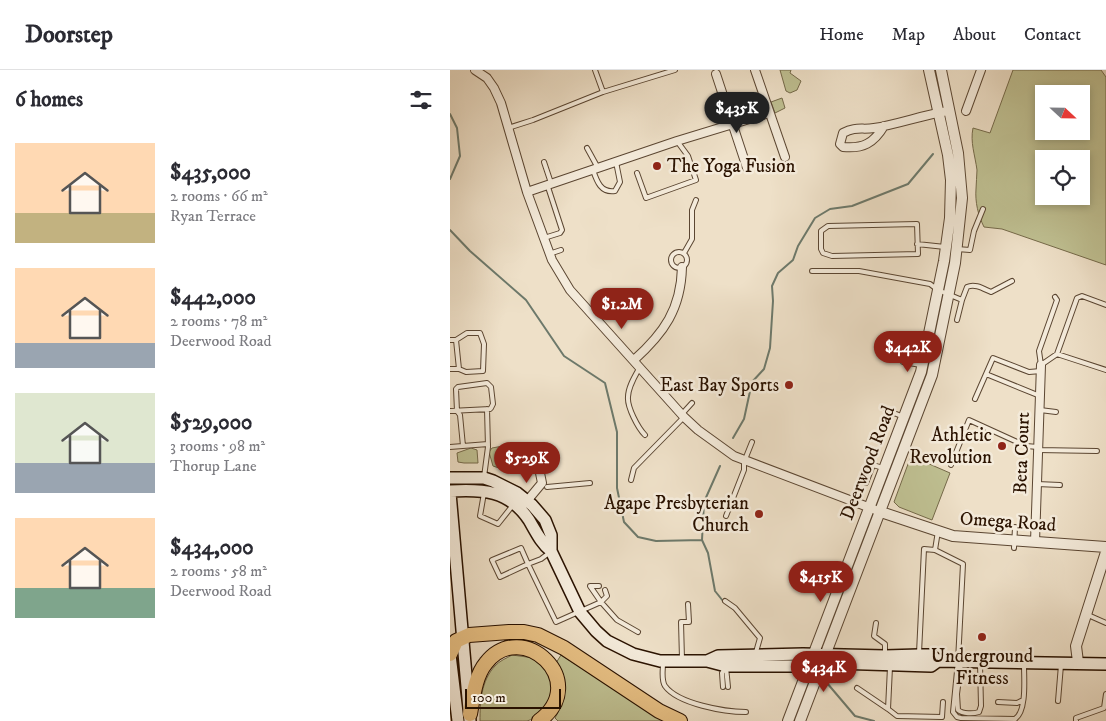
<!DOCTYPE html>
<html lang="en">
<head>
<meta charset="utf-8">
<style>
	body { margin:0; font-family:"IM FELL DW Pica",serif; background:#f7f7f7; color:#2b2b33; height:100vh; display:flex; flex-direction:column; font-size:19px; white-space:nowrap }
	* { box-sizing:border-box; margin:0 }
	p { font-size:16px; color:#7c7c81 }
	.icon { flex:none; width:28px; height:28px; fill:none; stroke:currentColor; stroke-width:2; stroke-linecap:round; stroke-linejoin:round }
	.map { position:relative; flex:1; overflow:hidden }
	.panel { display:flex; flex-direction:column; background:#fff; width:450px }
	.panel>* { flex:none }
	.needle { width:32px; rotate:112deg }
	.controls { position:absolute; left:585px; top:15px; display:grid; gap:10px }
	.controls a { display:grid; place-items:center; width:55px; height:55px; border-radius:0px; background:#fff; box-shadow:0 2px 8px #0003; font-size:25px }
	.scale { position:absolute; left:15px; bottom:12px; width:96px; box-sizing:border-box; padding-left:5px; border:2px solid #2a1200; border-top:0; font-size:14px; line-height:18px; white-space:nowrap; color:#2a1200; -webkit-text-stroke:4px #f4ebdb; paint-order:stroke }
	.price { position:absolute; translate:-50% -42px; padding:0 11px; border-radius:18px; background:#8f2418; color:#fff; font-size:16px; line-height:32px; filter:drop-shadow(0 1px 2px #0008) }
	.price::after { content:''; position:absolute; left:50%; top:30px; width:15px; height:11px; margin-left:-8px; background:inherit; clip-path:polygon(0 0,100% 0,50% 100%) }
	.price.selected { background:#222; color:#fff }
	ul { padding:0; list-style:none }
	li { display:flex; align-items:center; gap:15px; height:125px; padding:0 15px }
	li span { display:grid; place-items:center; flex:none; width:140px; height:100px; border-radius:0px; color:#555 }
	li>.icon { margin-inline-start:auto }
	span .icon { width:60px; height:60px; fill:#fffc; stroke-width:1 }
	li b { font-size:21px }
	h2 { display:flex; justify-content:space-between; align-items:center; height:60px; padding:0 15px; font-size:21px }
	header { display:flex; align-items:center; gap:30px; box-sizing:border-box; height:70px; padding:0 25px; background:#fff; border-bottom:1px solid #e1e1e2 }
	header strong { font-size:24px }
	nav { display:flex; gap:28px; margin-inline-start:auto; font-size:18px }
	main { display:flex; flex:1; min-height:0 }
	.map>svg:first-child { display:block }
	.green { fill:#bfc092; stroke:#746949; fill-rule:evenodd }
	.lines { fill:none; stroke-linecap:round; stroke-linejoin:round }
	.stream { stroke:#6d796b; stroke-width:2 }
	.service-casing { stroke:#5b4632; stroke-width:6 }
	.minor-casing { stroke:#5b4632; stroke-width:10 }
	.tertiary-casing { stroke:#5b4632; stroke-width:12 }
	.secondary-casing { stroke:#2a1200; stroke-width:14 }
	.motorway-casing { stroke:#2a1200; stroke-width:16 }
	.service { stroke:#f4ebdb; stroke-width:4 }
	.minor { stroke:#f4ebdb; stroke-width:8 }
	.tertiary { stroke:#f4ebdb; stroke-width:10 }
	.secondary { stroke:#f4ebdb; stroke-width:11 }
	.motorway { stroke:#e7c084; stroke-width:14 }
	.poi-dot { fill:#8f2418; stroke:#f4ebdb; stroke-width:2 }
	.labels { text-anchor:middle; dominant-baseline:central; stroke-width:5; stroke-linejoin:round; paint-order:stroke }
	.poi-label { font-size:19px; fill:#2a1200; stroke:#f4ebdb; text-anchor:end }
	.street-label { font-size:19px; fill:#2a1200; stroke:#f4ebdb }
</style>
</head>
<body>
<header>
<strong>Doorstep</strong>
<nav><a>Home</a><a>Map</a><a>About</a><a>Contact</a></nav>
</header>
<main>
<section class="panel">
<h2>6 homes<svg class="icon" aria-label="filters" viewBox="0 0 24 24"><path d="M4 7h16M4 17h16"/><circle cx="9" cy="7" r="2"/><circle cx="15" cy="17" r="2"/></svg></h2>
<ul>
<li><span style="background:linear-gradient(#ffd9b3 70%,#c2b280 0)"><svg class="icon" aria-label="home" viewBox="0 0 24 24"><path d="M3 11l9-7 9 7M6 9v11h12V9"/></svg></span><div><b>$435,000</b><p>2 rooms · 66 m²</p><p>Ryan Terrace</p></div></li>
<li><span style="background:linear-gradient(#ffd9b3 75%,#9aa5b1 0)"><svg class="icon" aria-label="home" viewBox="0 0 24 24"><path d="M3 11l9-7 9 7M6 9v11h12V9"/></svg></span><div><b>$442,000</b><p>2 rooms · 78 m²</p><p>Deerwood Road</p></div></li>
<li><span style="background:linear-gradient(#dfe7d0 70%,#9aa5b1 0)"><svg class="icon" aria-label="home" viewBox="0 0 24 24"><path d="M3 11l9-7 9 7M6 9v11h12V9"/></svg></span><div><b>$529,000</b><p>3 rooms · 98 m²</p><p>Thorup Lane</p></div></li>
<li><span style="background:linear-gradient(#ffd9b3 70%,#7fa58c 0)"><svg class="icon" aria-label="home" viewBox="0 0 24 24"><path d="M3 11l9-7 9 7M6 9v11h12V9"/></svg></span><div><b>$434,000</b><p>2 rooms · 58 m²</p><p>Deerwood Road</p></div></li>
</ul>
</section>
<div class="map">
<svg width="656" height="651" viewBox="0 0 656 651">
	<rect width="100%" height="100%" fill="#eee0c8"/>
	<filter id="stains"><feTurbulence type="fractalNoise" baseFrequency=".004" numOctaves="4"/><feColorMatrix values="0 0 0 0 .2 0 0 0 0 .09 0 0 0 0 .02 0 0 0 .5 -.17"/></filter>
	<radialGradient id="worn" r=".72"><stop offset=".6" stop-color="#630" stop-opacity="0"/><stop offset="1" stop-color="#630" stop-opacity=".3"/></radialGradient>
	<path class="green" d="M330 0H341L340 3 351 11 347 20 340 23 336 21Z
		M563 0H651L656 7V195L552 159 534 157C528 145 525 132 526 119 526 113 527 106 527 100 525 85 520 72 523 58L540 63ZM594 24H631V61H594ZM594 89H631V126H594Z
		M332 28 335 38 325 43 321 32Z
		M53 376 52 399 43 396 39 382 42 378Z
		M21 378 27 380 28 393H14L8 392 7 383Z
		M461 386 500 403 482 450 449 437 444 432Z
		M62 585 84 588C89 592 95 597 98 602 107 620 97 645 77 651 67 651 42 651 30 651 30 632 31 611 45 596 49 591 57 588 62 585Z
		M111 585 214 651H108L105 648C114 631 121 608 106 593Z"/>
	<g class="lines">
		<path class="stream" d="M0 109 10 86 7 58 0 44
			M0 160 20 181 76 230 114 286 155 313 167 362V418L174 452 188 467 206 471 252 470 258 483 265 521 273 531
			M283 368 294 349 302 312 314 299 320 278 323 231 322 216 328 203 343 190 348 176 365 148 380 139 402 136 458 114 483 84
			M252 470 254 432 270 396
			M377 613 405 646 424 651"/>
		<g class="service-casing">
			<path id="service" d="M153 22 225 0
				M58 58 83 50 153 22 145 0
				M137 78 148 98
				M94 92 101 113
				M143 100C147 112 151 123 165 121L170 112 166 92
				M187 103 196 128 246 110 238 86 227 71
				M467 154 468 184 382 186 373 183 371 179V161L378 156Z
				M94 168 110 163 112 160 97 114
				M467 174 495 177
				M507 179 520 180 524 161 533 139
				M221 190a8 8 0 1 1 16 0a8 8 0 1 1-16 0Z
				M234 183 242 169V140L246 130
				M99 184 111 180
				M362 201H409L480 214 488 220 512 230
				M605 227 607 230 589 281 591 295 607 284 627 228 632 226 656 235
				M507 250 512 230 517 217C525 213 534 219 541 222L562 211
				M0 270H6L17 263H30L34 274 33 301 16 302 9 299H0
				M6 270 9 299
				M607 284 656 300
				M453 292 471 295
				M190 297C185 306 178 317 178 327 177 337 188 358 195 365
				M536 304 590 326
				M525 329 543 288 579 302 591 301
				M436 340 454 347
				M590 340 606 342
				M0 341 40 339 41 338 43 334 41 317 37 313 8 317 6 319 7 341 10 345 13 376
				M232 344 242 333
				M0 377 38 374
				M588 380 647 381
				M501 395 519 350 576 376 588 377
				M34 407 38 377 37 339
				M181 410 184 398 234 347
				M416 413 423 395 433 398
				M587 414 610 415
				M97 417 140 413
				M34 423 30 446 48 454 63 435
				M276 446 294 400V392L302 372
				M564 478 565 457
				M485 480 488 461
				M99 483 91 489 78 494 71 478 42 490 50 507 78 494 106 552 151 532 167 550 188 562
				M149 516H140L151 532 157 526 155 520
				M275 531 285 538 310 568 306 582
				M638 545 656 553
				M426 553 424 566 435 574V584
				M469 583 474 479 485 480 513 494 508 591 503 642 507 647 511 648 565 649C577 641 574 609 574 595
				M232 589 231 552H239L238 534
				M213 593C213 601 211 610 215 616 228 634 275 642 296 642
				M511 593 507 624 508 640C513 644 523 644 529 642L531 636 530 593
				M276 597 278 617
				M440 597 438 639 447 646 492 647 493 632
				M273 617 272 603 275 598
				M407 618 438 639
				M608 631 611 595
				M548 632 567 633 573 630
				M626 651V648L654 638 656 624"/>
		</g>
		<g class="minor-casing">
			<path id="minor" d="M25 0 37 8 44 18 51 33 77 122 102 190 120 220 234 347 248 360 284 386 431 442
				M305 0 335 87
				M266 4 297 98
				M516 41 531 0
				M434 56C424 73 413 79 393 77L390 74 393 63C406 56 412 60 424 58 449 54 473 45 498 41
				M77 122 227 71 319 43
				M184 290C214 263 231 239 232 197
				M77 431 92 413 90 403
				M585 472 591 295"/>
		</g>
		<g class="tertiary-casing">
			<path id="tertiary" d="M431 442 503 466 656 477
				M628 592 626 576 656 482
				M338 651 471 302 494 191 500 148 501 110 498 85 479 0
				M350 651 482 305 505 193 512 128 508 83 491 0"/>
		</g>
		<g class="secondary-casing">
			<path id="secondary" d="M0 408H34L43 411 67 423 82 435 95 450 101 465V481L130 542 146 561 157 571 183 584 210 591H257L276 596H346L385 593 481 596 488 591
				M0 421C32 419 59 420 79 450 86 462 91 473 101 481
				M0 423 20 651
				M0 585 8 651
				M257 591 268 586 353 584 435 586 469 585H481L488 591 656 594"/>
		</g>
		<g class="motorway-casing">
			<path id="motorway" d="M0 584 6 571 19 565 59 562H74L88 565 114 578 209 641 230 651
				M20 644C23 628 25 606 36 593 72 547 142 612 89 651"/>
		</g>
		<use href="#service" class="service"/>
		<use href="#minor" class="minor"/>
		<use href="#tertiary" class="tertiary"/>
		<use href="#secondary" class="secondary"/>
		<use href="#motorway" class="motorway"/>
	</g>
	<g class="poi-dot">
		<circle cx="207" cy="96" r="5"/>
		<circle cx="339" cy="315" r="5"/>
		<circle cx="552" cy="376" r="5"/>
		<circle cx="309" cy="444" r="5"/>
		<circle cx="532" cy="567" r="5"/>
	</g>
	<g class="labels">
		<g class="poi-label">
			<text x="217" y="96" text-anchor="start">The Yoga Fusion</text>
			<text x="329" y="315">East Bay Sports</text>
			<text x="542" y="365">Athletic<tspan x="542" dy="22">Revolution</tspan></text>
			<text x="299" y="433">Agape Presbyterian<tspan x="299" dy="22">Church</tspan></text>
			<text x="532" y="586" text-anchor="middle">Underground<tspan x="532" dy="22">Fitness</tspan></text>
		</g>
		<g class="street-label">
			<text transform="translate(572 383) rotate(-88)">Beta Court</text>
			<text transform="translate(418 393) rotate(-69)">Deerwood Road</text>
			<text transform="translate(558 452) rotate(4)">Omega Road</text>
		</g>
	</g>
	<rect width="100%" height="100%" filter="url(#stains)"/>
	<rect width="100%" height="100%" fill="url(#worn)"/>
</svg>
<div class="controls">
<a><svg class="needle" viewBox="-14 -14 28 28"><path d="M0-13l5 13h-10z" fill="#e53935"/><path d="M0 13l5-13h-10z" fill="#7c7c81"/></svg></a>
<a><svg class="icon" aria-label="locate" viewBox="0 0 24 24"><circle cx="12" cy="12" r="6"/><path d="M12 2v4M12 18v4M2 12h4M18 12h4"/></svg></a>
</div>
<div class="scale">100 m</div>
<b class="price selected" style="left:287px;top:64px">$435K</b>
<b class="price" style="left:172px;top:260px">$1.2M</b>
<b class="price" style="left:458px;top:303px">$442K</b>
<b class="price" style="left:77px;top:414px">$529K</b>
<b class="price" style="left:371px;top:533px">$415K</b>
<b class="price" style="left:374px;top:623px">$434K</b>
</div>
</main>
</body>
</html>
